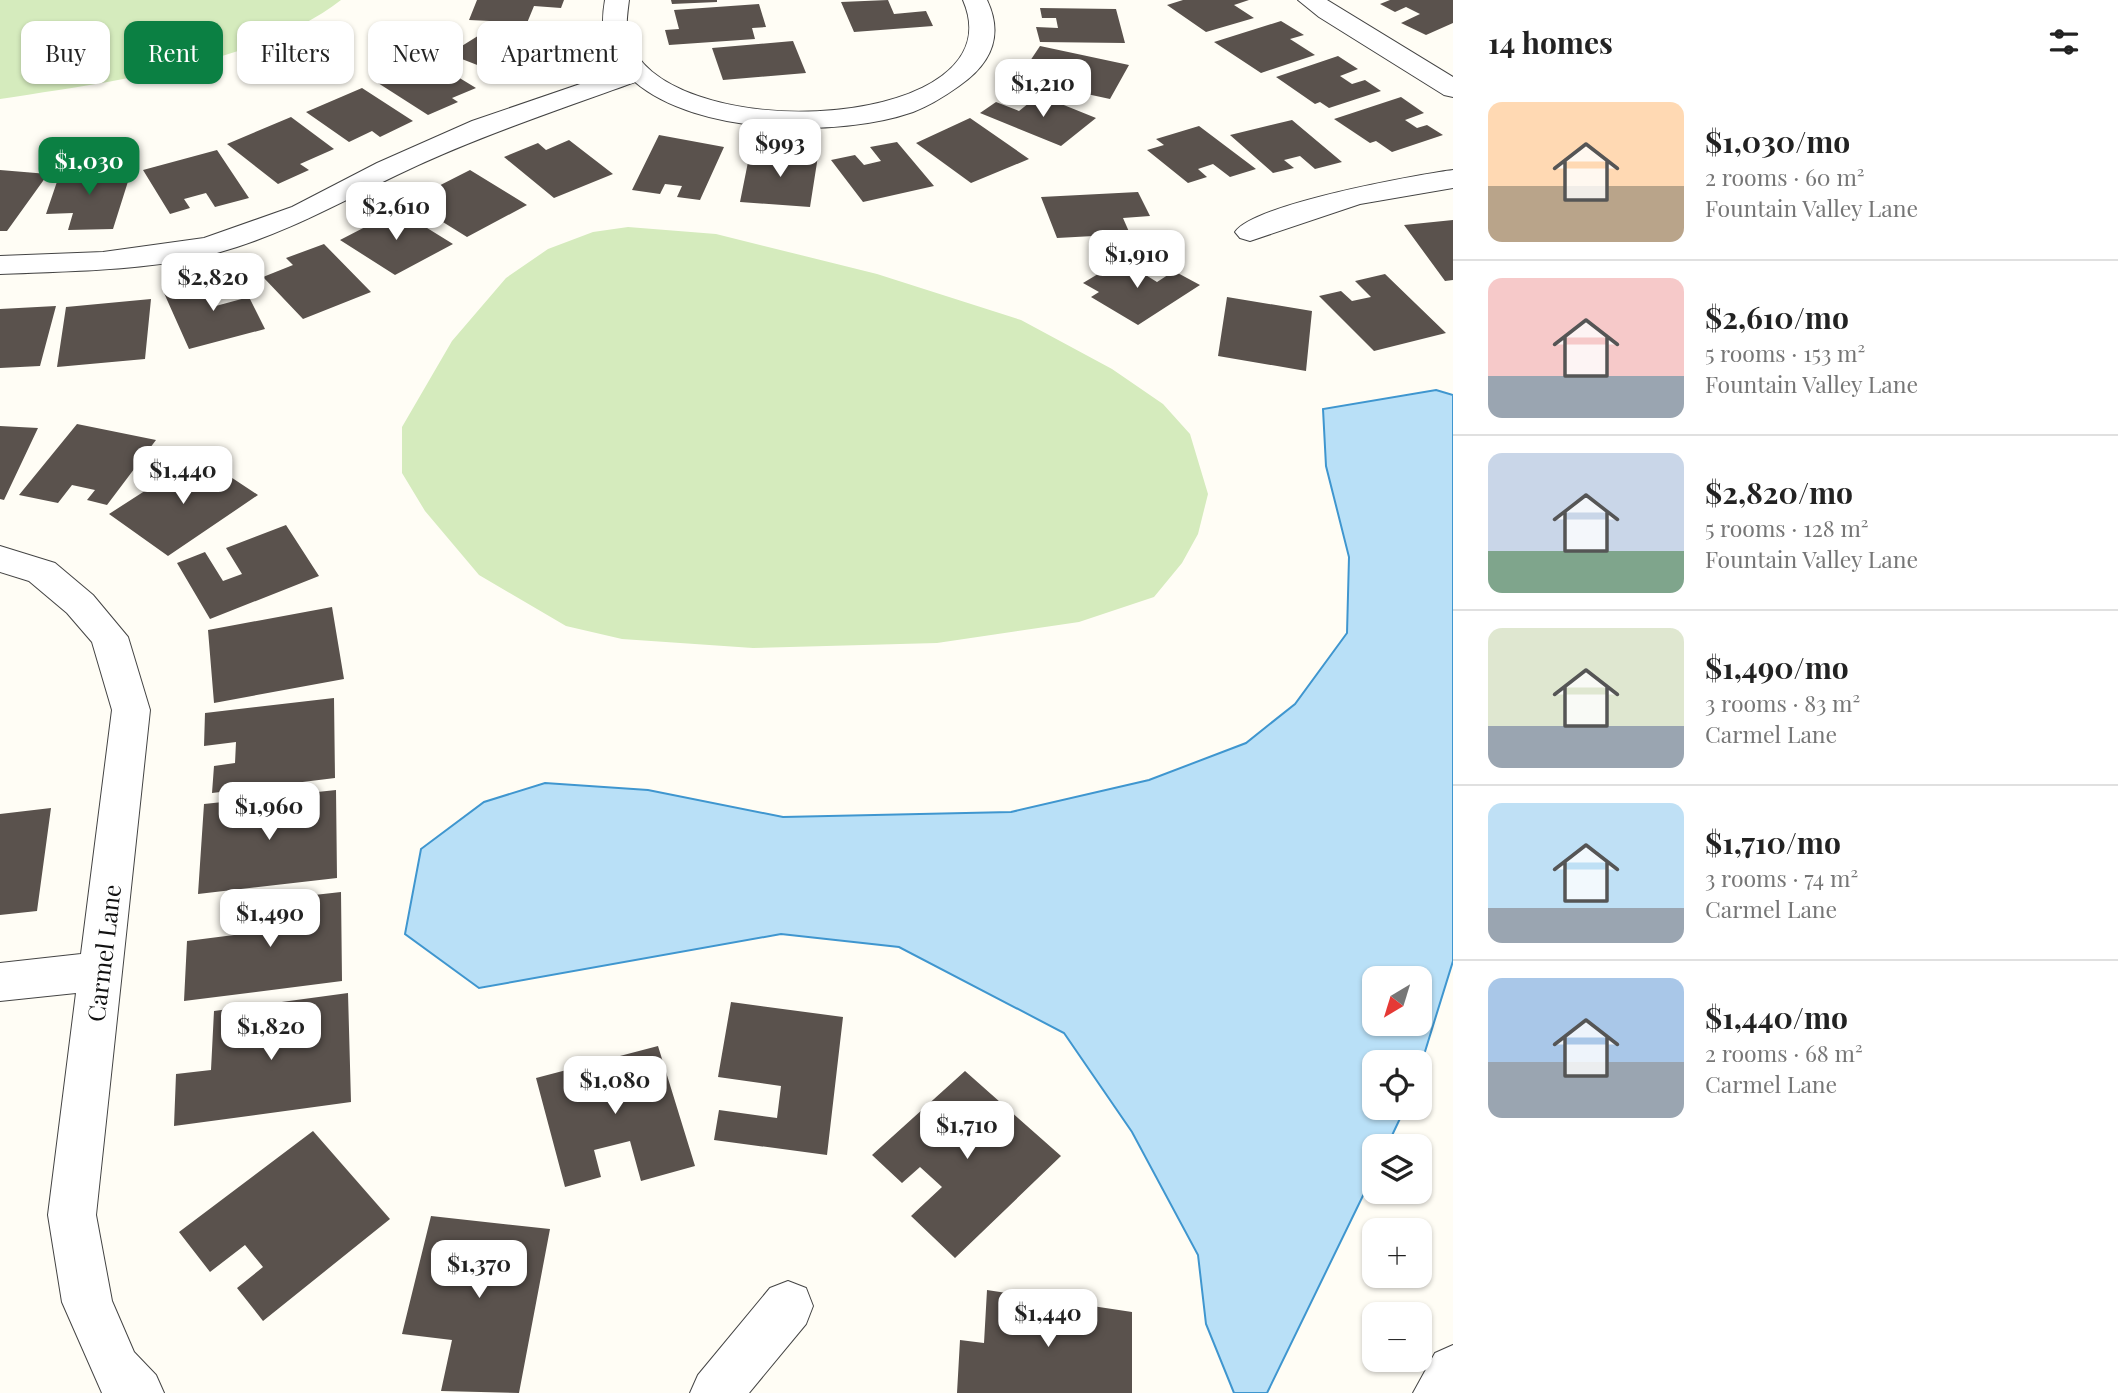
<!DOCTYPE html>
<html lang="en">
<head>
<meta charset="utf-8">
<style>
	body { margin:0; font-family:"Playfair Display",serif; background:#f6f6f6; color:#222; height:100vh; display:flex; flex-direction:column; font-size:26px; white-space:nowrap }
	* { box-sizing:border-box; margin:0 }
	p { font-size:23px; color:#767676 }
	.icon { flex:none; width:38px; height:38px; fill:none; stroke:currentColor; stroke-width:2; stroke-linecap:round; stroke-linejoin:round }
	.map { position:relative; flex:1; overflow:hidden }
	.details { display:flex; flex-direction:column; background:#fff; width:665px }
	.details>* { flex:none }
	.top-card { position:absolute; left:21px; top:21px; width:665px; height:63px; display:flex; gap:14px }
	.needle { width:46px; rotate:218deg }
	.fabs { position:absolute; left:1362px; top:966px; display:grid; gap:14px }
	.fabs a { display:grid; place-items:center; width:70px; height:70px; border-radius:14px; background:#fff; box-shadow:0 2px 5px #0004; font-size:35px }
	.price { position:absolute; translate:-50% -60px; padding:0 16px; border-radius:14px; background:#fff; color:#222; font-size:23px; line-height:46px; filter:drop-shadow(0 2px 4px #0008) }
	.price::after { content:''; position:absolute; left:50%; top:42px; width:21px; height:16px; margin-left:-10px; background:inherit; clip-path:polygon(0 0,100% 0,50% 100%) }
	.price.selected { background:#0b8043; color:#fff }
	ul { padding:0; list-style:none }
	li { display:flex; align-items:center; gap:21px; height:175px; padding:0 35px }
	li+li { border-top:2px solid #e0e0e0 }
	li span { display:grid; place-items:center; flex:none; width:196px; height:140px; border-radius:14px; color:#555 }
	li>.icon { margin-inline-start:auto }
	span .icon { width:84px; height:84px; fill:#fffc; stroke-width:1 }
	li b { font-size:30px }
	h2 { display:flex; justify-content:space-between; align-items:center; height:84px; padding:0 35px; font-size:30px }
	.pill { padding:0 24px; border-radius:14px; background:#fff; box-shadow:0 2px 5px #0004; font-size:24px; line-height:63px }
	.pill.selected { background:#0b8043; color:#fff }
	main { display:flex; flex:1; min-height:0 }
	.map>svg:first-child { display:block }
	.green { fill:#d5ebbd }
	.water { fill:#b9e0f7; stroke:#3f96cf; stroke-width:2; fill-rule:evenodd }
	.building { fill:#5a524d }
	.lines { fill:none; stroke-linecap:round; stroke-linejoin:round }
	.minor-casing { stroke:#444; stroke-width:2 }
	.minor { fill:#fff; fill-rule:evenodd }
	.labels { text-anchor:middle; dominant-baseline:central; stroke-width:7; stroke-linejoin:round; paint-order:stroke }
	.street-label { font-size:24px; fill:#111; stroke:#fff }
</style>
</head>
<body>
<main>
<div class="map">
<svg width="1453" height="1393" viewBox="0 0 1453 1393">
	<rect width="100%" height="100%" fill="#fffdf5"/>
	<path class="green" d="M0 0H341C260 64 101 83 0 99Z
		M628 227 716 234 877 274 1021 320 1112 369 1163 404 1190 434 1208 494 1198 534 1182 563 1154 597 1079 622 937 643 753 648 622 639 566 626 479 575 425 511 402 473V427L452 341 506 278 548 249 593 232Z"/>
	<path class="water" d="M1436 390 1453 395V961L1419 1071V1062H1374V1108H1405L1387 1146H1374V1173L1267 1393H1234L1206 1324 1198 1255 1132 1132 1064 1033 899 947 781 934 479 988 405 934 421 849 484 802 545 783 648 790 783 817 1011 812 1149 780 1246 743 1295 704 1347 633 1349 557 1326 466 1323 409ZM1374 978H1419V1024H1374Z"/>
	<path class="building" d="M477 0H564L561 8 534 6 527 23 469 20Z
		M671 0H717V2L672 4Z
		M888 0 894 14 926 11 933 26 854 32 841 2Z
		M1183 0H1249L1234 5 1254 18 1206 32 1167 5Z
		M1390 0H1453V23L1426 35 1401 23 1420 14 1406 7 1395 12 1380 4Z
		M759 4 766 27 752 28 755 39 669 45 665 30 679 29 674 10Z
		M1040 8 1116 9 1125 43 1040 42 1036 27 1058 28 1056 18H1042Z
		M1281 21 1304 35 1290 39 1315 55 1261 73 1214 42Z
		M489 29 546 51 530 61 544 67 521 82 449 54Z
		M793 41 806 73 723 80 712 48Z
		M1040 46 1129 65 1110 99 1036 83 1041 74 1051 76 1057 67 1030 61Z
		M1338 56 1358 69 1340 76 1352 84 1365 80 1381 91 1329 108 1320 102 1315 104 1276 77Z
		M430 60 476 88 452 98 458 102 428 115 378 83Z
		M362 88 413 121 380 137 372 131 349 142 306 112Z
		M1039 95 1096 118 1061 146 980 113 996 102 1019 111Z
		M1401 97 1424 113 1405 120 1417 128 1427 125 1443 135 1392 152 1376 141 1370 143 1334 119Z
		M291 117 334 149 300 164 309 170 278 184 227 144Z
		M970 118 1029 159 971 183 916 143Z
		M1292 120 1342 162 1315 169 1300 156 1284 160 1294 168 1273 173 1230 135Z
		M1199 126 1256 169 1230 177 1213 164 1198 169 1207 177 1188 183 1147 150 1164 145 1156 139Z
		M659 135 724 147 700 200 677 197 682 186 665 184 660 194 632 190Z
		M569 140 613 174 554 198 504 157 538 143 546 150Z
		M897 142 934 186 863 202 831 160 855 155 864 165 881 161 870 147Z
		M217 150 249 198 215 207 206 193 184 199 190 208 170 214 143 170Z
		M750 152 818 156 810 207 740 202Z
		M101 166 99 173 131 172 113 229 68 230 73 213 46 214 62 167Z
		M0 170 48 174 7 231H0Z
		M470 170 527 205 467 237 409 201Z
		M1138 192 1150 216 1123 218 1130 234 1057 238 1041 197Z
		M398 210 453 244 395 275 340 240Z
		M1453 220V280L1445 281 1404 225Z
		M324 244 371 292 303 319 263 277 293 265 286 258Z
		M1133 253 1148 262 1136 269 1157 282 1174 271 1200 285 1138 325 1091 297 1099 292 1083 283Z
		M240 273 246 285 206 296 212 307 249 297 265 329 189 349 164 293Z
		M1385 274 1446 333 1374 351 1319 296 1341 291 1352 301 1371 297 1355 281Z
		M1227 297 1312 311 1306 371 1218 356Z
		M151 299 145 359 57 367 66 307Z
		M56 306 40 366 0 368V309Z
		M77 424 156 440 107 505 87 500 95 490 72 485 58 503 19 495Z
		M0 426 38 428 4 500 0 499Z
		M199 456 258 495 168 556 109 514Z
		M286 525 319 576 210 619 177 563 205 552 223 581 242 574 226 548Z
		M332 607 344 679 214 703 208 630Z
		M334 698 335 778 212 793 214 766 235 763 236 742 204 746 205 713Z
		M336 790 337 878 198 894 204 804Z
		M51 808 37 911 0 915V814Z
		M341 892 342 981 184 1001 187 941 234 935 235 904Z
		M348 993 351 1102 174 1126 176 1074 211 1070 214 1011Z
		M731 1002 843 1017 827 1155 714 1140 719 1110 777 1118 781 1086 718 1077Z
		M658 1046 695 1166 641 1181 630 1141 594 1150 601 1177 565 1187 536 1078Z
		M965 1071 1061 1156 955 1258 911 1216 942 1187 920 1167 902 1183 872 1155Z
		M313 1131 390 1219 263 1321 237 1288 263 1267 245 1245 210 1272 179 1232Z
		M431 1216 550 1229 519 1393 441 1391 452 1340 402 1334Z
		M987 1290 1132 1312V1393H957L960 1340 984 1343Z"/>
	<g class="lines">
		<g class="minor-casing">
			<path id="minor" d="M605 0H629C627 16 624 32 632 47 681 148 1019 129 963 0H987C1004 36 991 64 959 86 945 96 929 106 913 112 839 138 697 135 635 82 555 111 474 138 397 175 337 204 282 235 217 253 150 271 69 271 0 274V256L103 252 204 238 292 207 377 163 472 121 621 70C604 45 600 29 605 0Z
				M1298 0H1327L1453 77V97L1444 95 1319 17Z
				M1453 170V188L1360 204 1250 241 1240 238 1235 232C1254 204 1415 175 1453 170Z
				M0 546 55 563 93 595 128 637 150 710 96 1215 112 1301 134 1352 156 1375 164 1393H102L62 1302 48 1215 76 993 0 1001V963L81 954 112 710 92 642 67 613 29 581 0 572Z
				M788 1281 806 1288 813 1306 806 1324 749 1393H690L698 1375 770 1288Z
				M1453 1345V1393H1413L1435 1353Z"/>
		</g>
		<use href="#minor" class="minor"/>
	</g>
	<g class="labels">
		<g class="street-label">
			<text transform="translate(103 953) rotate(-83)">Carmel Lane</text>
		</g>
	</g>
</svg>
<div class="fabs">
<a><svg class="needle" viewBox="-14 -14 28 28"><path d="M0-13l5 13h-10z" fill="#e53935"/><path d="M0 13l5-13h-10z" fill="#767676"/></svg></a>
<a><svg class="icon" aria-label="locate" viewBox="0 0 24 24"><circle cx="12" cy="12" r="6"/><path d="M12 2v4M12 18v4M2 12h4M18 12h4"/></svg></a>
<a><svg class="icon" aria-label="layers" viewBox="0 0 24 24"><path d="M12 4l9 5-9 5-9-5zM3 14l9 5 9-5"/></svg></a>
<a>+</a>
<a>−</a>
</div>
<b class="price" style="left:1043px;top:119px">$1,210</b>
<b class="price" style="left:780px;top:179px">$993</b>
<b class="price selected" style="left:89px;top:197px">$1,030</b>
<b class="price" style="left:396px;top:242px">$2,610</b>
<b class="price" style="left:1137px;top:290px">$1,910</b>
<b class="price" style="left:213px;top:313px">$2,820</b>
<b class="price" style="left:183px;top:506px">$1,440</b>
<b class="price" style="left:269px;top:842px">$1,960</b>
<b class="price" style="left:270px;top:949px">$1,490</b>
<b class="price" style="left:271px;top:1062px">$1,820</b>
<b class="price" style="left:615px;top:1116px">$1,080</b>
<b class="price" style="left:967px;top:1161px">$1,710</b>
<b class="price" style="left:479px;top:1300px">$1,370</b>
<b class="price" style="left:1048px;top:1349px">$1,440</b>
<div class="top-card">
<a class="pill">Buy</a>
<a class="pill selected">Rent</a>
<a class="pill">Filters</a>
<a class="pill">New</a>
<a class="pill">Apartment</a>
</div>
</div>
<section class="details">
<h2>14 homes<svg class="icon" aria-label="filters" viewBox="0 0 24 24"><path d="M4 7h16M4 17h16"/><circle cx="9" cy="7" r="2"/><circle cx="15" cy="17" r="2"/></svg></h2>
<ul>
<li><span style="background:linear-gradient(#ffd9b3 60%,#b9a48a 0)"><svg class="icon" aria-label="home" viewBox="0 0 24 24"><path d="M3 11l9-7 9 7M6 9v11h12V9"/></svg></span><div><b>$1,030/mo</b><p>2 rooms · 60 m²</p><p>Fountain Valley Lane</p></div></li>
<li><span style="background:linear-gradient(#f6c9c9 70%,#9aa5b1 0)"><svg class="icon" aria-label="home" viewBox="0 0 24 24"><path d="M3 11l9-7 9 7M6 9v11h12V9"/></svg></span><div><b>$2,610/mo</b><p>5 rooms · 153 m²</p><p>Fountain Valley Lane</p></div></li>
<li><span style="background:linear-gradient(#c9d6e8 70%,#7fa58c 0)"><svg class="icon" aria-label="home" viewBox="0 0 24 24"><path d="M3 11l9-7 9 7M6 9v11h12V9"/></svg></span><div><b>$2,820/mo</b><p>5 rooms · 128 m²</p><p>Fountain Valley Lane</p></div></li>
<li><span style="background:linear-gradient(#dfe7d0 70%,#9aa5b1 0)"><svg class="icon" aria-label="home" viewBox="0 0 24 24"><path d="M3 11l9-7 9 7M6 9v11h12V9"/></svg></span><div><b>$1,490/mo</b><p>3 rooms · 83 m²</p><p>Carmel Lane</p></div></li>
<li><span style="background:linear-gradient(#bfe0f5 75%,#9aa5b1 0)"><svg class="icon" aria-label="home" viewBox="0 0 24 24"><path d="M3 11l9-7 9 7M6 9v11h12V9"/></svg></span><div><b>$1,710/mo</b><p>3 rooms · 74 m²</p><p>Carmel Lane</p></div></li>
<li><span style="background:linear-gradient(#a9c7e8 60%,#9aa5b1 0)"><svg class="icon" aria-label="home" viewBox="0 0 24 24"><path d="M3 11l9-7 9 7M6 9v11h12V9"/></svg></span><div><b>$1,440/mo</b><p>2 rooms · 68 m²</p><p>Carmel Lane</p></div></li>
</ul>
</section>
</main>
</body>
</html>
